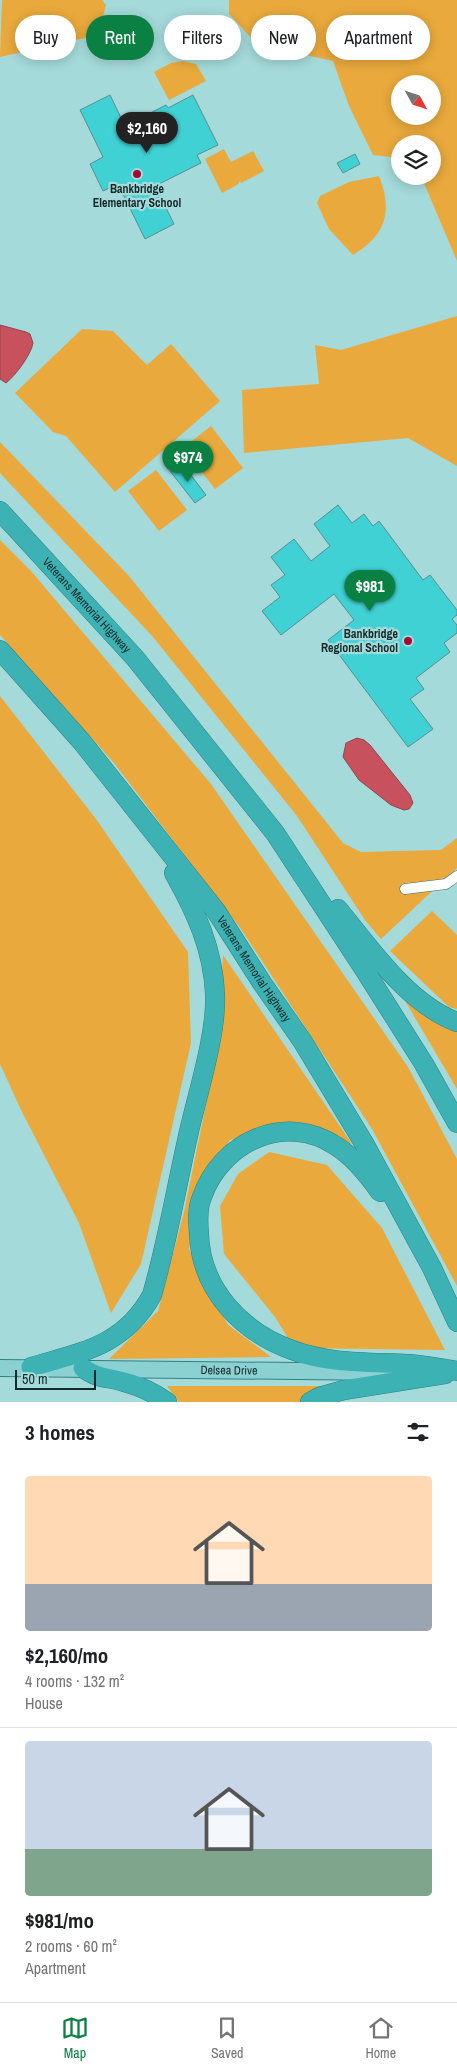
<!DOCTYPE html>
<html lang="en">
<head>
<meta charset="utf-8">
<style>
	body { margin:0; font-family:"Archivo Narrow",sans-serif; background:#f6f6f6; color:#202124; height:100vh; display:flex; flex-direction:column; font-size:19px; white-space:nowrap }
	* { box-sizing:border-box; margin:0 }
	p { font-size:16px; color:#757577 }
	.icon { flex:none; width:28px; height:28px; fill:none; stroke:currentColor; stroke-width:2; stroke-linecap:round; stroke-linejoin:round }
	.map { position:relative; height:1402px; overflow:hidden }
	.details { display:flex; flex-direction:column; background:#fff; flex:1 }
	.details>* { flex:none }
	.top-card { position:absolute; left:15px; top:15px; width:428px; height:45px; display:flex; gap:10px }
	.needle { width:32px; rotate:130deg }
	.controls { position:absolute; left:391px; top:75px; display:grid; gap:10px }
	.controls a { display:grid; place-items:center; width:50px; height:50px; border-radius:50%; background:#fff; box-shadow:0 2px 12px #0003; font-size:25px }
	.scale { position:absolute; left:15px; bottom:12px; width:81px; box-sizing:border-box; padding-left:5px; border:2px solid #142929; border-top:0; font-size:14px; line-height:18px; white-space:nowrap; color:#142929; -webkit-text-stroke:4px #a5dada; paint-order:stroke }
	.price { position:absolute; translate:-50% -42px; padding:0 11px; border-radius:18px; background:#0b8043; color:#fff; font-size:16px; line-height:32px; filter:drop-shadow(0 1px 2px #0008) }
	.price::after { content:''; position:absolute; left:50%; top:30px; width:15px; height:11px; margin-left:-8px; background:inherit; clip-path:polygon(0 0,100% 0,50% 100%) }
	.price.current { background:#222; color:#fff }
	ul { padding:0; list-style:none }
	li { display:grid; align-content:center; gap:10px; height:265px; padding:0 25px }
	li+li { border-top:1px solid #e0e0e0 }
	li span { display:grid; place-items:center; height:155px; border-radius:5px; color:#555 }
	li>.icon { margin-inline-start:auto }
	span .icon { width:90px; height:90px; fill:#fffc; stroke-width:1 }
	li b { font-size:21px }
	h2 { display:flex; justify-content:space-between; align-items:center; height:60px; padding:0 25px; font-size:21px }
	.pill { padding:0 18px; border-radius:22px; background:#fff; box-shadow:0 2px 12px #0003; font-size:18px; line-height:45px }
	.pill.current { background:#0b8043; color:#fff }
	.menu { display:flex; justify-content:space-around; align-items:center; height:70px; border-top:1px solid #e0e0e0; background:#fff; font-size:14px; color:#757577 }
	.menu a { display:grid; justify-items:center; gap:2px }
	.menu .current { color:#0b8043 }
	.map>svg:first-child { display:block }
	.green { fill:#e9a93c; fill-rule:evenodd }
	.water { fill:#c7525e; stroke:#91464e }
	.building { fill:#40d1d4; stroke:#5b8e8e }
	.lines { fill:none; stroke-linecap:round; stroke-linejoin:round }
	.street-casing { stroke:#3d7070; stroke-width:11 }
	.primary-casing { stroke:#2f8283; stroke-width:18 }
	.highway-casing { stroke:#2f8283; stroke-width:20 }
	.street { stroke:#fff; stroke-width:10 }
	.primary { stroke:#8bd1d2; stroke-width:16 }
	.highway { stroke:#3db2b4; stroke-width:19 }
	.poi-dot { fill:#a50932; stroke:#a5dada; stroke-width:2 }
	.labels { text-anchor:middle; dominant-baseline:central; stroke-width:4.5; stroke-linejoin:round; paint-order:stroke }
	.poi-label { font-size:12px; font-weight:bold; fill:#142929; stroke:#a5dada }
	.street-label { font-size:12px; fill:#142929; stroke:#a5dada }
</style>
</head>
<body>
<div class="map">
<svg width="457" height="1402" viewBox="0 0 457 1402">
	<rect width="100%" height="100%" fill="#a5dada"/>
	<path class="green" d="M2 0H102L106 5 98 35 0 57Z
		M229 0H457V261L421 176H432V144H400V158L373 155 349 106 333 61 257 44 229 14ZM400 84H432V116H400Z
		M183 61 196 64 206 81 169 100 154 72 171 63Z
		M224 149 231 162 253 151 264 171 241 183 240 181 237 185 222 193 205 159Z
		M379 176C393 212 386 235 353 255L329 229 317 203 320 196 349 182Z
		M457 316V466L408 438 244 453 242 390 319 384 315 345 341 350Z
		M82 329 113 331 147 365 171 344 220 401 115 492 66 436 53 432 15 393Z
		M211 426 243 468 215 489 183 448Z
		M0 442 129 576 343 843 361 852 441 850 457 838V868L381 939 365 920 297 816 153 637 0 473Z
		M156 470 187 510 159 531 128 491Z
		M0 540 31 571 211 784 408 1067 457 1159V1286L372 1129 241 929 114 763 0 635Z
		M0 696 96 819 188 952 191 1043 141 1264 111 1313 79 1223 22 1112 0 1064Z
		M432 911 457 935V1009L449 1007 390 951Z
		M223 955 352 1144 284 1123 230 1140 205 1176 189 1249 228 1325 271 1357 109 1359 158 1311 184 1212 217 1051Z
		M401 994 457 1032V1089Z
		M269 1152 327 1165 382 1228 445 1350 294 1348 275 1317 224 1254 220 1206 238 1174Z
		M167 1386H324L304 1402H179Z"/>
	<path class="water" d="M0 325 26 332 30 334 33 343C31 355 15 376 6 383L0 379Z
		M357 738 364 740 370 745 410 795 413 803 409 809 404 810 391 805 359 780 343 757 346 743Z"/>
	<path class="building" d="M110 95 125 126 166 105 168 108 193 95 218 145 197 155 201 163 155 186 174 224 145 239 118 184 103 191 90 164 103 157 80 110Z
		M355 154 360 164 343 173 337 163Z
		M181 462 206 495 195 503 170 471Z
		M338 505 352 523 364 514 373 526 379 521 423 580 430 575 457 610V615L452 619 457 625V633L444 643 450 652 416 678 424 689 410 699 433 729 408 747 328 640 354 620 334 594 281 635 262 611 280 597 271 585 285 575 271 557 294 539 311 561 330 546 314 524Z"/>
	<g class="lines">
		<g class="street-casing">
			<path id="street" d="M405 889 446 884 457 876"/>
		</g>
		<g class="primary-casing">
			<g id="primary">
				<path id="s1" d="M0 1368 388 1372"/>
			</g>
		</g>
		<g class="highway-casing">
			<g id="highway">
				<path id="s2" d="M0 511 135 658 275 833 364 969 424 1064 457 1123"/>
				<path id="s3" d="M0 650 82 742 216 911 262 983 303 1042 365 1145 432 1268 457 1322"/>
				<path d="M338 909C370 948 408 1004 457 1022"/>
				<path d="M380 1192C368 1175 354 1157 336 1146 285 1112 221 1142 202 1197 197 1208 198 1222 199 1234 201 1290 242 1332 292 1350 329 1364 370 1362 408 1364 425 1365 441 1368 457 1371"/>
				<path d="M31 1367C82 1352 124 1346 152 1295 167 1243 176 1189 188 1136 197 1095 217 1034 215 994 213 949 196 912 174 873"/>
				<path d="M83 1368C100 1380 105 1376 124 1382 140 1386 154 1393 167 1402"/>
				<path d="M310 1402 319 1397 344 1390 445 1374"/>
			</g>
		</g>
		<use href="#street" class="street"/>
		<use href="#primary" class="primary"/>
		<use href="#highway" class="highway"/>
	</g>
	<g class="poi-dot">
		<circle cx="137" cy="174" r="5"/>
		<circle cx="408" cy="641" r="5"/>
	</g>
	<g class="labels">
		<g class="poi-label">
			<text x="137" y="189">Bankbridge<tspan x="137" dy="14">Elementary School</tspan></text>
			<text x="398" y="634" text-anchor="end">Bankbridge<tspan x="398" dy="14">Regional School</tspan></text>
		</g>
		<g class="street-label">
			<text stroke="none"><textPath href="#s2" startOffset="128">Veterans Memorial Highway</textPath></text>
			<text stroke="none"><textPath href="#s3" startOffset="408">Veterans Memorial Highway</textPath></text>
			<text stroke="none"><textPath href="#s1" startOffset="229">Delsea Drive</textPath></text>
		</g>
	</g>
</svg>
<div class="controls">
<a><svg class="needle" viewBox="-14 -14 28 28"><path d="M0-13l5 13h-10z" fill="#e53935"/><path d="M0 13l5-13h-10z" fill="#757577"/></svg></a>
<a><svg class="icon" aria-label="layers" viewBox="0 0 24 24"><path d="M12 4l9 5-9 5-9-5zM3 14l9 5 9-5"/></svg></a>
</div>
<div class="scale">50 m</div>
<b class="price current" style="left:147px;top:154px">$2,160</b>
<b class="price" style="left:188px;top:483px">$974</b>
<b class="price" style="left:370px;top:612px">$981</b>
<div class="top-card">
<a class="pill">Buy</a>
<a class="pill current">Rent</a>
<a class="pill">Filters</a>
<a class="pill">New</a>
<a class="pill">Apartment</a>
</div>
</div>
<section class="details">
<h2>3 homes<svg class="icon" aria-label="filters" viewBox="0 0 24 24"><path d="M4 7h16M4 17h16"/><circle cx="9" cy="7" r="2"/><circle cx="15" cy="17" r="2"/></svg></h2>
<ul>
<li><span style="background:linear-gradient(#ffd9b3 70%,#9aa5b1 0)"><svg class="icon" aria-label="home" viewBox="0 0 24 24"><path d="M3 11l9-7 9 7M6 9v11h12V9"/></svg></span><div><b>$2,160/mo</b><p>4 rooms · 132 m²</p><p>House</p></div></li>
<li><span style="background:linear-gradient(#c9d6e8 70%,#7fa58c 0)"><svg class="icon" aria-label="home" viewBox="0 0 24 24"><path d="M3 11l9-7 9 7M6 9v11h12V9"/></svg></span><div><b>$981/mo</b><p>2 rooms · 60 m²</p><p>Apartment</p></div></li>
</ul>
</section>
<nav class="menu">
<a class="current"><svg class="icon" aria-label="map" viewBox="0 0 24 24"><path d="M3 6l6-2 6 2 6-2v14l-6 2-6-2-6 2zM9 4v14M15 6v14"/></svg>Map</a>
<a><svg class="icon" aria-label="saved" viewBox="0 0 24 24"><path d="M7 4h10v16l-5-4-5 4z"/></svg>Saved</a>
<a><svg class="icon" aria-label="home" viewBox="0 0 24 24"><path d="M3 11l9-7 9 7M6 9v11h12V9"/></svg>Home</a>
</nav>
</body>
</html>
